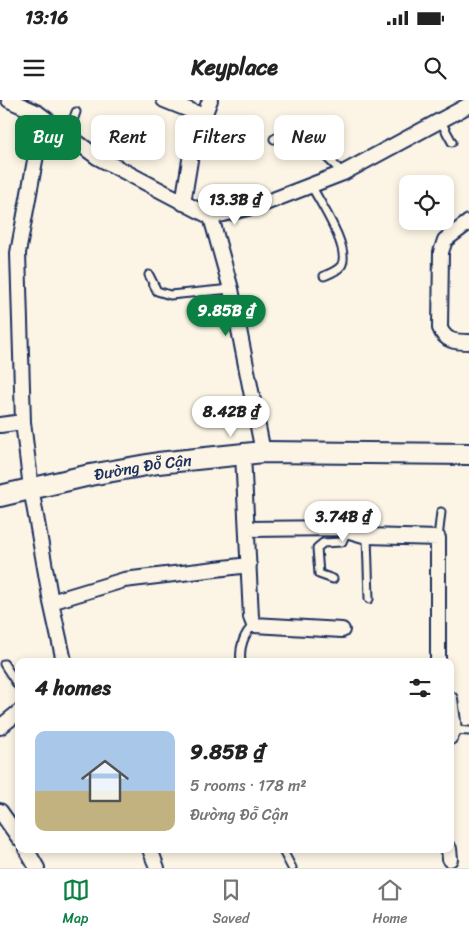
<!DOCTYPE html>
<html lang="en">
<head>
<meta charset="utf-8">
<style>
	body { margin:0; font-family:Sriracha,sans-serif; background:#f6f6f6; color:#222; height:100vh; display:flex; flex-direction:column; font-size:19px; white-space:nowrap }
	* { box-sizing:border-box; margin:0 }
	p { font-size:16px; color:#767676 }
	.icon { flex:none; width:28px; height:28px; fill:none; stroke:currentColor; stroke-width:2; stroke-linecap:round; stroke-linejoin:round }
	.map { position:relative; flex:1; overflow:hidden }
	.details { position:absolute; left:15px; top:558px; width:439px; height:195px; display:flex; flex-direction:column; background:#fff; border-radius:10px; box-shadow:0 2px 8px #0003 }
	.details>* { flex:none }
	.hud { position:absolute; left:15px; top:15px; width:440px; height:45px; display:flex; gap:10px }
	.fabs { position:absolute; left:399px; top:75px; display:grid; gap:10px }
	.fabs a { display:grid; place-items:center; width:55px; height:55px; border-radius:10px; background:#fff; box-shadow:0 2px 8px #0003; font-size:25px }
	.price { position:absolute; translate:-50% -42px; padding:0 11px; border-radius:18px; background:#fff; color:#222; font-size:16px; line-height:32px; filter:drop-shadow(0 1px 2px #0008) }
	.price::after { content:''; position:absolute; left:50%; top:30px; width:15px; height:11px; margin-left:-8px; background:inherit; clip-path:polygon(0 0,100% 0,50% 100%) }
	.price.active { background:#0b8043; color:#fff }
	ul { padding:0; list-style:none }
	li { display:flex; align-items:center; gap:15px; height:125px; padding:0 20px }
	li+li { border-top:1px solid #e0e0e0 }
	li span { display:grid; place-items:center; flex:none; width:140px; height:100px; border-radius:10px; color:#555 }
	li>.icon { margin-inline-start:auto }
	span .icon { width:60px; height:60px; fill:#fffc; stroke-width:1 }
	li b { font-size:21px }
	h2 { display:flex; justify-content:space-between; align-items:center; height:60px; padding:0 20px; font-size:21px }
	.pill { padding:0 18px; border-radius:10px; background:#fff; box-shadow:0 2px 8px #0003; font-size:18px; line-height:45px }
	.pill.active { background:#0b8043; color:#fff }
	.status { display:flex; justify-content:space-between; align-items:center; height:35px; padding:0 25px; background:#fff; direction:ltr }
	.status svg { height:14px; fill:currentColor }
	header { display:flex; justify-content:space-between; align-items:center; height:65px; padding:0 20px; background:#fff; font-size:22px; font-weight:700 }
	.tab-bar { display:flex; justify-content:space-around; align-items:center; height:70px; border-top:1px solid #e0e0e0; background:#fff; font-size:14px; color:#767676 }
	.tab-bar a { display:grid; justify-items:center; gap:2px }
	.tab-bar .active { color:#0b8043 }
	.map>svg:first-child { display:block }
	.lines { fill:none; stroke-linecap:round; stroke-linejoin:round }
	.service-casing { stroke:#1b2f5e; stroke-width:11 }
	.minor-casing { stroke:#1b2f5e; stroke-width:18 }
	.secondary-casing { stroke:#1b2f5e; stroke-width:24 }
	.service { stroke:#fcf5e5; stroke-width:7 }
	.minor { stroke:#fcf5e5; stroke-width:14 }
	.secondary { stroke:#fcf5e5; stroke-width:20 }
	.labels { text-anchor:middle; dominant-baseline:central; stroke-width:4; stroke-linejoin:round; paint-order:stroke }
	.street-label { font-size:16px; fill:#1b2f5e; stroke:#fcf5e5 }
</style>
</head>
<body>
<div class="status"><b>13:16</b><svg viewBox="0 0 49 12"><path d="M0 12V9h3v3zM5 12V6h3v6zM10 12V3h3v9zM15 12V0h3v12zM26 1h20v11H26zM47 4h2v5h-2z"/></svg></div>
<header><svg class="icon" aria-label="menu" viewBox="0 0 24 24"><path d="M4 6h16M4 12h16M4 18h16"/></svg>Keyplace<svg class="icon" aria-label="search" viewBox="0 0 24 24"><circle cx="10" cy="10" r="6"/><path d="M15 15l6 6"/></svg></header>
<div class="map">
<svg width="469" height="768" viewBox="0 0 469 768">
	<rect width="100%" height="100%" fill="#fcf5e5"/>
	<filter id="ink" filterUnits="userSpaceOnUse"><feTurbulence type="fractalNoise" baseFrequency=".02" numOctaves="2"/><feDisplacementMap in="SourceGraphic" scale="10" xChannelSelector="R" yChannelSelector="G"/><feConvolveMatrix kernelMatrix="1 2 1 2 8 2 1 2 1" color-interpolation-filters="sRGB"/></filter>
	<g filter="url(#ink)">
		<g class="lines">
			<g class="service-casing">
				<path id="service" d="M440 20 452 42
					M68 35 76 12
					M274 39C283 33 288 28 299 31L343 73
					M97 57 104 28
					M311 85C319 101 352 150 341 166 337 171 329 174 324 176
					M149 175 157 191 170 195 231 189
					M367 436 369 499
					M438 438 441 412
					M333 479 319 474 317 448 323 443 342 442 347 430
					M241 561C239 548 244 533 254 525
					M4 564 19 587
					M454 630 469 631
					M282 749 292 768"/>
			</g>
			<g class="minor-casing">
				<path id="minor" d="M9 0 38 13 97 57 211 117 260 105 343 73 469 5
					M164 0 204 16
					M43 17 18 153 23 322 31 388 51 502 64 561
					M183 103 192 48 210 0
					M211 117 231 189 263 352
					M469 122 445 140 441 152 440 228C445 241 455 242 469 242
					M0 325 23 322
					M243 354 251 517 254 525 342 530
					M247 429 339 428 367 436 438 438V561
					M51 502 124 480 249 465
					M450 599 454 630 450 637
					M0 627 19 612
					M0 711 19 738
					M26 749 37 768
					M150 749 157 768
					M449 749 450 759"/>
			</g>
			<g class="secondary-casing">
				<g id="secondary">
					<path id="s1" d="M0 396 90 375 158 363 263 352 469 354"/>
				</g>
			</g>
			<use href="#service" class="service"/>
			<use href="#minor" class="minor"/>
			<use href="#secondary" class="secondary"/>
		</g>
	</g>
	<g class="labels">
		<g class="street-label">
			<text stroke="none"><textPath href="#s1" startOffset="146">Đường Đỗ Cận</textPath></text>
		</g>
	</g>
</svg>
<div class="fabs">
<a><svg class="icon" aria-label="locate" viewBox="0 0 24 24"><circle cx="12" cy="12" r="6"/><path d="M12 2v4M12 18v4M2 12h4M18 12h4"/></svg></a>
</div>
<b class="price" style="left:235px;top:126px">13.3B ₫</b>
<b class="price active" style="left:226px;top:237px">9.85B ₫</b>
<b class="price" style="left:231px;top:338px">8.42B ₫</b>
<b class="price" style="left:343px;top:443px">3.74B ₫</b>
<div class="hud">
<a class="pill active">Buy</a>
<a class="pill">Rent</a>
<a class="pill">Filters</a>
<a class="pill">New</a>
</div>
<section class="details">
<h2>4 homes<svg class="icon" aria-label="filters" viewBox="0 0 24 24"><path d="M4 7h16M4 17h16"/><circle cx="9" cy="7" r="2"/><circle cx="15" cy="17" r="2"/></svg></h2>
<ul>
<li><span style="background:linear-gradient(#a9c7e8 60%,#c2b280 0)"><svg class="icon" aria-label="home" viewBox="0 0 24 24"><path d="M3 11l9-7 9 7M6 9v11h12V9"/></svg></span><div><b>9.85B ₫</b><p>5 rooms · 178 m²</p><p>Đường Đỗ Cận</p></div></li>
</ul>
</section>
</div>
<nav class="tab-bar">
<a class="active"><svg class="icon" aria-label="map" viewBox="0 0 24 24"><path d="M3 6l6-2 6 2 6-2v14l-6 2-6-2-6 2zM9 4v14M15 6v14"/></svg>Map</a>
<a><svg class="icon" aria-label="saved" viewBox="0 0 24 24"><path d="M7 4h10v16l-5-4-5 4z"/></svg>Saved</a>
<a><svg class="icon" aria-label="home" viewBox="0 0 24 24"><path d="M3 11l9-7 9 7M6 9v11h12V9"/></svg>Home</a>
</nav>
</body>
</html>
